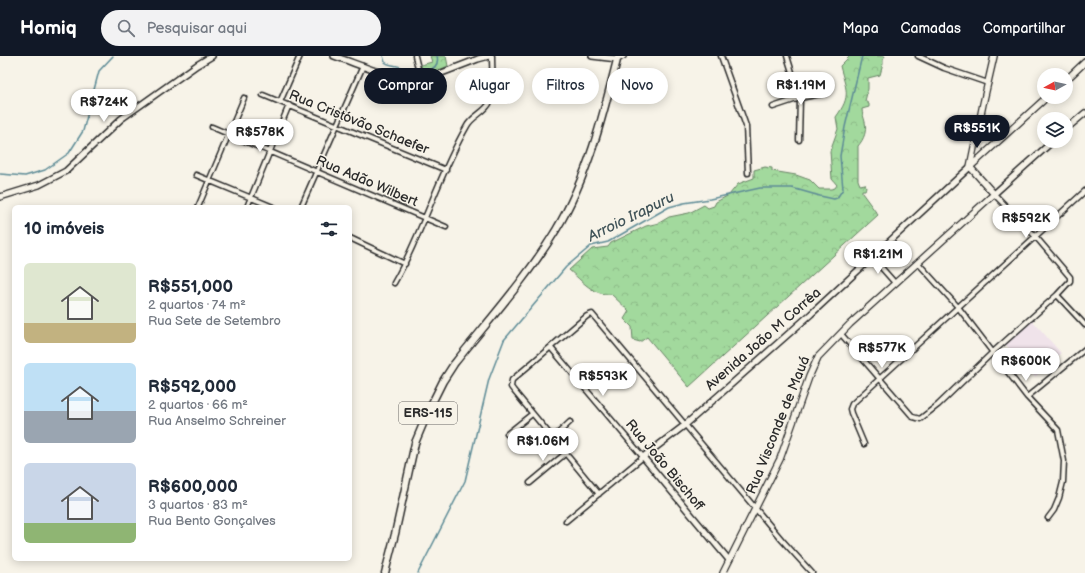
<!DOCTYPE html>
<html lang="pt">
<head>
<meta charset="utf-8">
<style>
	body { margin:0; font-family:"Balsamiq Sans",sans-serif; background:#f2f2f3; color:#1f2937; height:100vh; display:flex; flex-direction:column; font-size:15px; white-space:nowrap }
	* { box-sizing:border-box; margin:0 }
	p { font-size:13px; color:#747a83 }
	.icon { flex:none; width:22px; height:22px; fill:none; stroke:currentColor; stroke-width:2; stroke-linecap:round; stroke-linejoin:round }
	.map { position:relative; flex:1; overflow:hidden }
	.side { position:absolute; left:12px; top:149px; width:340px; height:356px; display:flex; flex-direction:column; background:#fff; border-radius:6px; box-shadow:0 2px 10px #0003 }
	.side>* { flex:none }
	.banner { position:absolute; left:364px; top:12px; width:380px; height:36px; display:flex; gap:8px }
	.needle { width:26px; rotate:262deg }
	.tools { position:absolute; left:1037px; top:12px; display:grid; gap:8px }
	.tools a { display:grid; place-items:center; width:36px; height:36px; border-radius:50%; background:#fff; box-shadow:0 2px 10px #0003; font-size:20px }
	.price { position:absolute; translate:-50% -34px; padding:0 9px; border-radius:14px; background:#fff; color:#222; font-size:13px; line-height:26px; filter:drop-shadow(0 1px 2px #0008) }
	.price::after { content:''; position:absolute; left:50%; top:24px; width:12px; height:9px; margin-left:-6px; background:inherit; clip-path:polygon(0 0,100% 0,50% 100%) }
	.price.selected { background:#111827; color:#fff }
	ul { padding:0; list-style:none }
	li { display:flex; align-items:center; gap:12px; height:100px; padding:0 12px }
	li span { display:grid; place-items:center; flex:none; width:112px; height:80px; border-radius:6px; color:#555 }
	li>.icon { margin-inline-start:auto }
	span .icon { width:48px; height:48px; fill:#fffc; stroke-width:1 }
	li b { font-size:17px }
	h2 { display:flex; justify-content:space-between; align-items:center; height:48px; padding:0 12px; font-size:17px }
	.tag { padding:0 14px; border-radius:18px; background:#fff; box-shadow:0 2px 10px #0003; font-size:14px; line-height:36px }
	.tag.selected { background:#111827; color:#fff }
	header { display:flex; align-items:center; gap:24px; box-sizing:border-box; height:56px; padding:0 20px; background:#111827; color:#fff }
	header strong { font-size:19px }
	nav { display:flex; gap:22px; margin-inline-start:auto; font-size:14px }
	.search { width:280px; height:36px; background:#f2f2f3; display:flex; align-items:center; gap:10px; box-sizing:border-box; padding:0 14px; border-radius:22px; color:#747a83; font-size:15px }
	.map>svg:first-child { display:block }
	.built { fill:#f0e3ea }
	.forest { fill:url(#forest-crowns); stroke:#668264 }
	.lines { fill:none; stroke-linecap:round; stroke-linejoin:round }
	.stream { stroke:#5d8b96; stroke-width:1.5 }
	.minor-casing { stroke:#2b2b2b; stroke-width:7 }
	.tertiary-casing { stroke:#2b2b2b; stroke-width:8 }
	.secondary-casing { stroke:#2b2b2b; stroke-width:8 }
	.primary-casing { stroke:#2b2b2b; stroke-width:9 }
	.minor { stroke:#f7f3e8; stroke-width:4 }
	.tertiary { stroke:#f7f3e8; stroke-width:5 }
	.secondary { stroke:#f7f3e8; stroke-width:5.5 }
	.primary { stroke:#f7f3e8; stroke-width:6 }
	.labels { text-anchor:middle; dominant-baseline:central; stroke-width:3; stroke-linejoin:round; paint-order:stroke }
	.shield { fill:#f7f3e8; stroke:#686764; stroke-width:1 }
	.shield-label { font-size:13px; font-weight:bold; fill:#2b2b2b }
	.street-label { font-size:14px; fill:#2b2b2b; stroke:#f7f3e8 }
	.water-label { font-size:15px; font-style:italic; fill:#405358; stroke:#f7f3e8 }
</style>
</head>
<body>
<header>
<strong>Homiq</strong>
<div class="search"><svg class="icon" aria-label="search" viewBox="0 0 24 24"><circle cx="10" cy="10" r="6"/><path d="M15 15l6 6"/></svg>Pesquisar aqui</div>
<nav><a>Mapa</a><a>Camadas</a><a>Compartilhar</a></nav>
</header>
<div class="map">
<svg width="1085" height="517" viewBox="0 0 1085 517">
	<defs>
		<pattern id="forest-crowns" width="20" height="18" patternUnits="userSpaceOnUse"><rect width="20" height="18" fill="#a2d99d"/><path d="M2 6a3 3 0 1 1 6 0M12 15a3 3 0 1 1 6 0" fill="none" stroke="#8cba87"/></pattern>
	</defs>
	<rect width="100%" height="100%" fill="#f7f3e8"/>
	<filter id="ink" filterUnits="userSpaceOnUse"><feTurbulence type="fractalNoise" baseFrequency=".025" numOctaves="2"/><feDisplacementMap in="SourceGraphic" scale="8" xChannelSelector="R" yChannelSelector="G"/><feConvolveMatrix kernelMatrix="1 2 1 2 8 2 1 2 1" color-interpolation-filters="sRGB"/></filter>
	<g filter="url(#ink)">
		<path class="built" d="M1032 264 1061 297 1035 321 1006 289Z"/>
		<path class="forest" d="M430 0H446L448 10 422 22 421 9 432 6Z
			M850 0H885L883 4V8L880 19 868 22V33L865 45 869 48V51L862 53C862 58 864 61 865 66 867 75 864 83 858 90V124L860 129 865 128 866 132 865 134H862V137L878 159 689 331 647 281 640 286 633 284 632 271 624 263 629 255 611 238C594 240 582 225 569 214L592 193 608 191 611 187 646 170 659 167 669 161 689 157 704 149 708 152 714 150 716 146 729 139 738 128 754 122V114L765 111 772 112V115L796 119 810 124 819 133H831L835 132 837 129 832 123 830 95 838 73 836 61C852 39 846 34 840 10Z"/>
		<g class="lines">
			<path class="stream" d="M383 0C384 2 384 4 385 6 388 9 394 9 397 10 401 11 405 13 409 14 420 18 441 15 437 0
				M0 118 25 120 45 114 69 97 83 75 99 15 113 0
				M418 517 465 425 489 323 504 284 566 211 591 190 608 186 669 151 684 147 710 143 760 132H792L820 140 834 143 837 142 843 133 840 100 845 71 862 0"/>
			<g class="minor-casing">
				<path id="minor" d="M415 0 421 25
					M721 0 746 70 748 117
					M787 0 800 42 799 84
					M918 0 944 12 988 27
					M263 39 446 114
					M280 46 300 0
					M773 51 800 42 825 37
					M212 71 446 171
					M196 119 273 151
					M198 151 244 42
					M247 151 289 49
					M301 151 363 10
					M350 182 405 208
					M872 201 895 227
					M918 207 958 251 1027 341 1058 374 1064 405 1063 426 1059 442 1054 454 1048 462
					M394 227C423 177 438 120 467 70 472 60 486 56 490 46 494 32 492 14 492 0
					M1057 239 1085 269
					M841 278 913 361 920 363 938 349 993 296 1057 239 1070 225V221L1036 181 994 138
					M551 292 643 401 566 465
					M1027 341 1085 293
					M507 378 532 358
					M553 382 570 366
					M864 388 851 357 850 353 852 348 1085 135
					M530 427 566 397
					M599 438 514 335 511 331 512 324 587 260 592 258 782 484 812 517"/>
			</g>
			<g class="tertiary-casing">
				<path id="tertiary" d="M334 0C358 8 396 25 421 25L478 3 489 0
					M592 0 617 3
					M1066 73 1085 57
					M994 138 1053 85
					M0 141 39 129 66 115 121 63 197 9 212 0
					M729 504 643 401 685 369 811 258 970 111"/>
			</g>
			<g class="secondary-casing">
				<path id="secondary" d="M617 3 623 0
					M1066 24 1085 6
					M970 111 983 48 994 0
					M970 111 1047 41
					M723 517 780 403 809 321 818 301 850 268 994 138 970 111"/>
			</g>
			<g class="primary-casing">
				<path id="primary" d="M385 517 395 478 415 387 431 349 443 325 454 308C489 264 527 222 556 174 588 121 603 60 618 0"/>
			</g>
			<use href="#minor" class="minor"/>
			<use href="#tertiary" class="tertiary"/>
			<use href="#secondary" class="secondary"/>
			<use href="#primary" class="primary"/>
		</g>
	</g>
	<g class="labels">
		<rect class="shield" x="399" y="346" width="58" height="22" rx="3"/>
		<g class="shield-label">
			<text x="428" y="357">ERS-115</text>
		</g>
		<g class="street-label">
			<text transform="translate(359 66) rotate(22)">Rua Cristóvão Schaefer</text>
			<text transform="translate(367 125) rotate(23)">Rua Adão Wilbert</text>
			<text transform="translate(763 283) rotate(-41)">Avenida João M Corrêa</text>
			<text transform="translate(778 369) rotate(-68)">Rua Visconde de Mauá</text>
			<text transform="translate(665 409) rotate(50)">Rua João Bischoff</text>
		</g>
		<g class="water-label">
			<text transform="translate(631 161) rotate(-26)">Arroio Irapuru</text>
		</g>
	</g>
</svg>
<div class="tools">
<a><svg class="needle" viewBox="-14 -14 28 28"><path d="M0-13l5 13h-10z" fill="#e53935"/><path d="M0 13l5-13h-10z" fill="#747a83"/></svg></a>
<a><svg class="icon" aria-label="layers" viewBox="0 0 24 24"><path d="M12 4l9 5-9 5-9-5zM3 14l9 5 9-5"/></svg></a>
</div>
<b class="price" style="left:801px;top:50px">R$1.19M</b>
<b class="price" style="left:104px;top:67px">R$724K</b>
<b class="price selected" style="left:977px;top:93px">R$551K</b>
<b class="price" style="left:260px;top:97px">R$578K</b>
<b class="price" style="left:1026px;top:183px">R$592K</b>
<b class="price" style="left:878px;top:219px">R$1.21M</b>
<b class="price" style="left:882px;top:313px">R$577K</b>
<b class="price" style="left:1026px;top:326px">R$600K</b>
<b class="price" style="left:603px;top:341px">R$593K</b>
<b class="price" style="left:543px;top:406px">R$1.06M</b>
<div class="banner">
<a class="tag selected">Comprar</a>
<a class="tag">Alugar</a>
<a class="tag">Filtros</a>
<a class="tag">Novo</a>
</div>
<section class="side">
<h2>10 imóveis<svg class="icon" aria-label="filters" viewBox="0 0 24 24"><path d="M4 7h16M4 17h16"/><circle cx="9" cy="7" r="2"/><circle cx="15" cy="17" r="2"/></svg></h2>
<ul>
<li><span style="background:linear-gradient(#dfe7d0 75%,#c2b280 0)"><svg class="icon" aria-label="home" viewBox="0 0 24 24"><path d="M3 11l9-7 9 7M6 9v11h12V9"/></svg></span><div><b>R$551,000</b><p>2 quartos · 74 m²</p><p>Rua Sete de Setembro</p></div></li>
<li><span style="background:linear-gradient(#bfe0f5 60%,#9aa5b1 0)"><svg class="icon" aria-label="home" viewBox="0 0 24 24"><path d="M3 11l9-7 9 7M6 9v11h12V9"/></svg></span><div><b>R$592,000</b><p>2 quartos · 66 m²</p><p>Rua Anselmo Schreiner</p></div></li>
<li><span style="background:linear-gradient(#c9d6e8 75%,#8fb573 0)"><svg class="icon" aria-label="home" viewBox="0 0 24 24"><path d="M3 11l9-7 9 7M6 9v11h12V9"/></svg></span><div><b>R$600,000</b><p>3 quartos · 83 m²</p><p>Rua Bento Gonçalves</p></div></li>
</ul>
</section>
</div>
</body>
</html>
